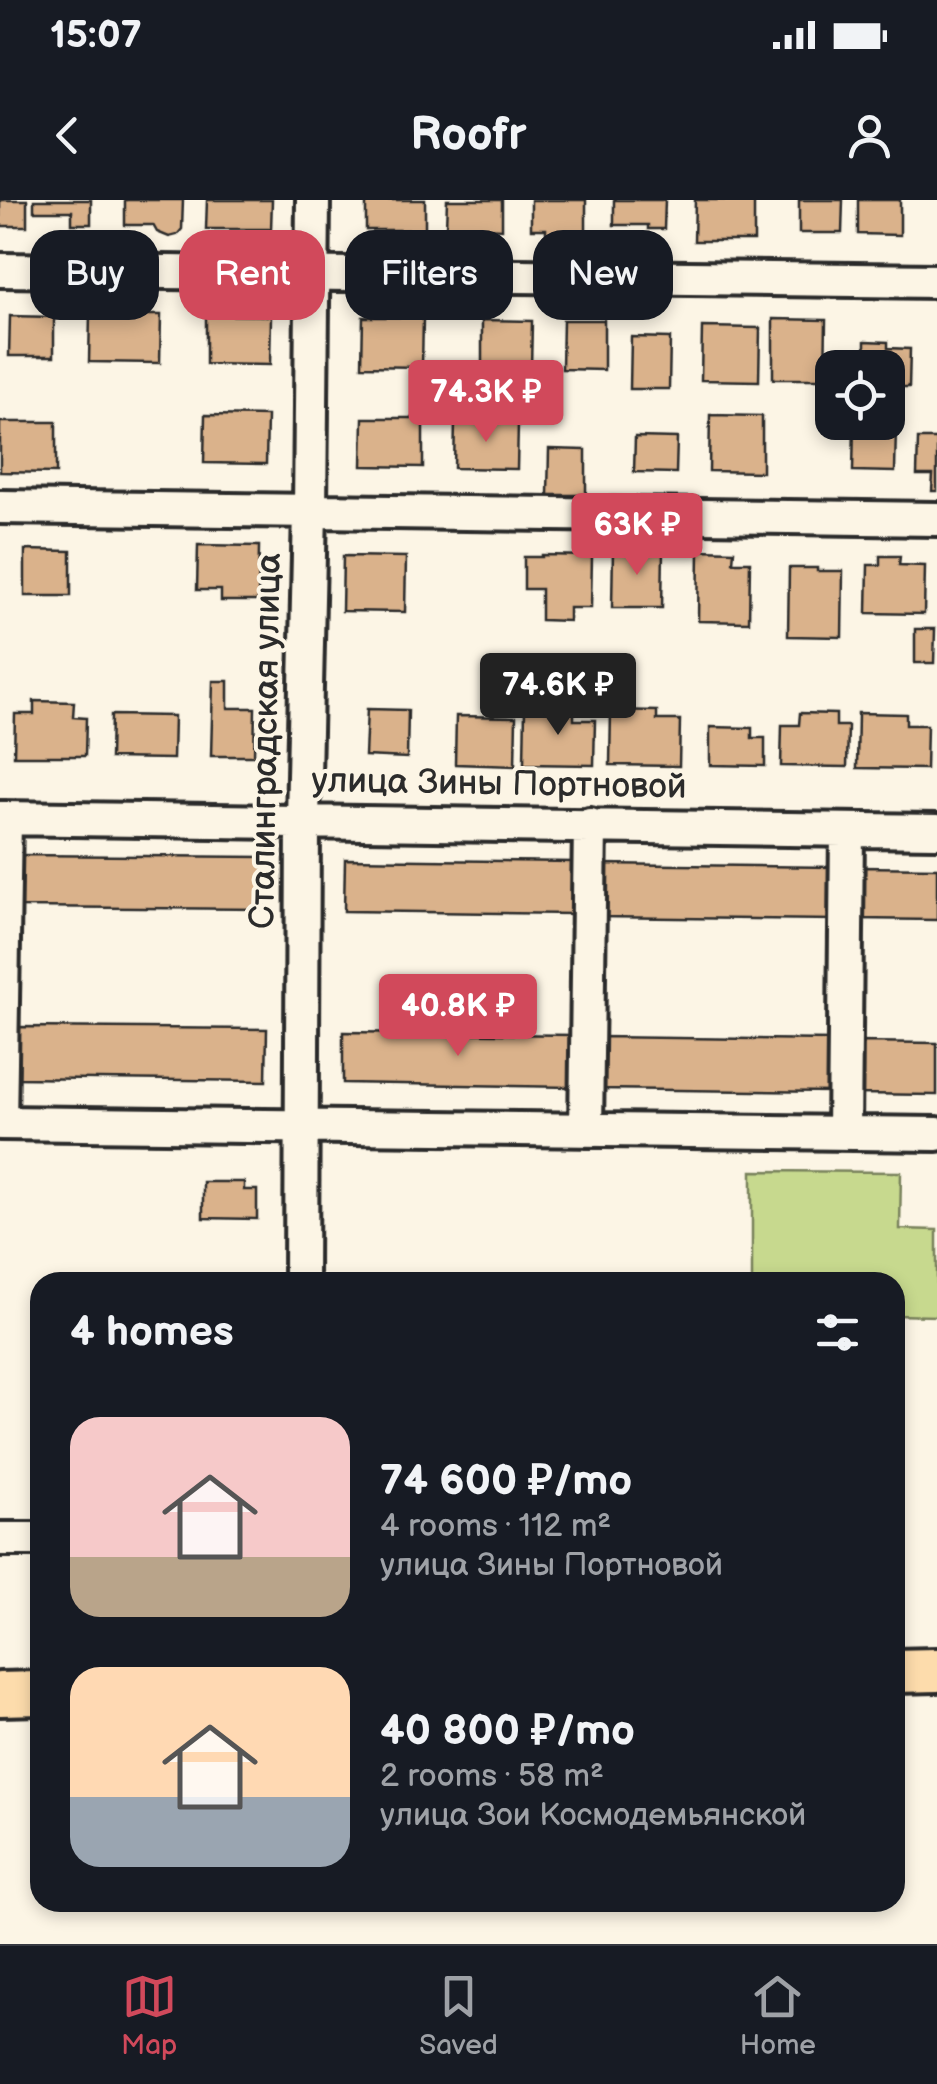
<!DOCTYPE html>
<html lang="en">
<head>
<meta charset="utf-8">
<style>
	body { margin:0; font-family:"Balsamiq Sans",sans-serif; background:#242831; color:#f1f3f6; height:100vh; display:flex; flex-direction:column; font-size:38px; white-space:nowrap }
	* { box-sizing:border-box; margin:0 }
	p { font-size:32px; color:#9ea1a6 }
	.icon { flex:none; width:55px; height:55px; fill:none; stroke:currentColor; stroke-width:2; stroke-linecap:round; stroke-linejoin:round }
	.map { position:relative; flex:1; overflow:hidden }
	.panel { position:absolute; left:30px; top:1072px; width:875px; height:640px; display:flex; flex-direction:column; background:#171b24; border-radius:30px; box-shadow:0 5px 15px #0003 }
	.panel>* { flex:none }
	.banner { position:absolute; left:30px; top:30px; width:878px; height:90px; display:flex; gap:20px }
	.fabs { position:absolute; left:815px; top:150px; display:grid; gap:20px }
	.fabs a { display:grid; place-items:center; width:90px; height:90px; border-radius:20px; background:#171b24; box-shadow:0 5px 15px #0003; font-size:50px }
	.price { position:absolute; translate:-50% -85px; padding:0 22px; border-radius:10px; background:#d1495b; color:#fff; font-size:32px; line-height:65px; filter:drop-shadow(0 2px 5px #0008) }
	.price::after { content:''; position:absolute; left:50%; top:60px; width:30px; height:22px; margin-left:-15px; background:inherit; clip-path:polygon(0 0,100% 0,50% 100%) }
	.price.on { background:#222; color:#fff }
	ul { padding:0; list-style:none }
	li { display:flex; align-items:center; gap:30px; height:250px; padding:0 40px }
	li span { display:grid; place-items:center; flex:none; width:280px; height:200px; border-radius:30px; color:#555 }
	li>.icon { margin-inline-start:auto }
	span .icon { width:120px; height:120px; fill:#fffc; stroke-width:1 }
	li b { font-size:42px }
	h2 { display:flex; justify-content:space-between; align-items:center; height:120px; padding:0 40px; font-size:42px }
	.tag { padding:0 35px; border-radius:30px; background:#171b24; box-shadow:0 5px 15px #0003; font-size:35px; line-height:90px }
	.tag.on { background:#d1495b; color:#fff }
	.status { display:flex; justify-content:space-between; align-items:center; height:70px; padding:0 50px; background:#171b24; direction:ltr }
	.status svg { height:28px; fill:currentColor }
	header { display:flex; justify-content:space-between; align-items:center; height:130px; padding:0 40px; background:#171b24; font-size:45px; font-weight:700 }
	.menu { display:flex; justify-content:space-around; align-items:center; height:140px; border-top:2px solid #363941; background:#171b24; font-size:28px; color:#9ea1a6 }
	.menu a { display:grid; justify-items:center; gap:5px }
	.menu .on { color:#d1495b }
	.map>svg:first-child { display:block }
	.green { fill:#c7d98e; stroke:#79825c; stroke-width:2.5 }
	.building { fill:#dab28b; stroke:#2b2b2b; stroke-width:2.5 }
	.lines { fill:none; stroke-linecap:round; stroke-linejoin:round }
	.minor-casing { stroke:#2b2b2b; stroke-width:40 }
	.major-casing { stroke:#2b2b2b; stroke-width:50 }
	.minor { stroke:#fcf5e5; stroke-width:32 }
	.major { stroke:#fddcac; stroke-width:42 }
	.labels { text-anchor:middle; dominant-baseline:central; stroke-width:8; stroke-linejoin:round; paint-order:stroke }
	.street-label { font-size:35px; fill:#2b2b2b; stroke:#fcf5e5 }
</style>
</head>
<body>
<div class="status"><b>15:07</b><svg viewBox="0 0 49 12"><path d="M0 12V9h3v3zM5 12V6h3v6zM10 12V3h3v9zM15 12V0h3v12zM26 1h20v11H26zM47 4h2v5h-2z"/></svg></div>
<header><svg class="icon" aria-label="back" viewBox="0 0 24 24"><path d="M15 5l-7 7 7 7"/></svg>Roofr<svg class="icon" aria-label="person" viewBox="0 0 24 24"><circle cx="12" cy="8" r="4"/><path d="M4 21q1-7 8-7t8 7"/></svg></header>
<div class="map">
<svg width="937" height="1744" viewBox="0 0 937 1744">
	<rect width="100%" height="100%" fill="#fcf5e5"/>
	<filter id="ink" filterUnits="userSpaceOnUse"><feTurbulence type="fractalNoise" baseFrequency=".01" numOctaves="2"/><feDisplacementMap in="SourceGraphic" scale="20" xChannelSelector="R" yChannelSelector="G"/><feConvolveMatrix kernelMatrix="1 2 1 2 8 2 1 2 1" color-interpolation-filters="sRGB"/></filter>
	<g filter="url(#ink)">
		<path class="green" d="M752 971 901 972 900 1029 937 1030V1116L895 1115V1082H752Z"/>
		<path class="building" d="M0 0H27V26H0Z
			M34 0H91V24H72V11H34Z
			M125 0H183L182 29 177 35 169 37 157 32 153 25H125Z
			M207 0H272L271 29H206Z
			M366 0H425V30H366Z
			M447 0H502V29L486 28 485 36 462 35V28H446Z
			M531 0H586V34H546V29H531Z
			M614 0H665L664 29H648V25H614Z
			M695 0H754V41H694Z
			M799 0H843L842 33H799Z
			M858 0H900V35L858 34Z
			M121 109 139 110V115H161L160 163 89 162 90 114 121 115Z
			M206 115 271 116 270 165 206 164Z
			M10 116 54 117V156H9Z
			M363 117H423L422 167 362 166Z
			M773 119 826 120 825 179H773Z
			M482 120 532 121 531 169 482 168Z
			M563 120H604V170L562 169Z
			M702 127 760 128 759 181 701 180Z
			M631 137 670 138 669 189H630Z
			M865 141 888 142V148L910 149 909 187H888V168H865Z
			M205 215 267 216 266 264 204 263Z
			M710 215 762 216V272L709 271Z
			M363 218H423V267L362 266Z
			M0 222H56V273L0 272Z
			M455 222 518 223 517 269 454 268Z
			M854 225 896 226 895 272 853 271Z
			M635 237 677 238 676 273 634 272Z
			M918 239H937V291H932L933 275H917Z
			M549 249 586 250V295H548Z
			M198 345 259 346 258 401H221V390H197Z
			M613 349H663L662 408H612Z
			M25 350 71 351V396H25Z
			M699 350 734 351 733 362H750L749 422 698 421Z
			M542 355 592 356 591 408H569V421L541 420V389H524V357H542Z
			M343 356 406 357 405 412 342 411Z
			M880 356H900L899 365 925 366 924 414 867 413 868 365H880Z
			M789 368H817V371H843L842 437 788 436Z
			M915 429H935L934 463H915Z
			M507 469H567V500H507Z
			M213 481H228V508H255L254 556H211Z
			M34 501 74 502 73 517 86 518 85 556H14L15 514H34Z
			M525 508 574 509V520H595L594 565 524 564Z
			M367 509 408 510 407 558 365 556Z
			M611 510 657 511V520H680L679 566 610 565Z
			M800 513 836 514V526H848L847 567 781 566 782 525H799Z
			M858 513 906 514V525H927L926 569 857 568Z
			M111 515 174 516 173 559 110 558Z
			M456 516 516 517 515 566 455 564Z
			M710 527 752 528V538H765V566L710 565Z
			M17 655 264 657V709L17 707Z
			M345 659 574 662 573 714 344 711Z
			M600 664 836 667V720L599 717Z
			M858 667 937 668V720L857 719Z
			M16 827 267 829 266 881 15 878Z
			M343 832 573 835 572 887 343 883Z
			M598 837 834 840 833 892 598 889Z
			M856 842 937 843V895L855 894Z
			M203 982H244V990H257V1019L203 1018Z"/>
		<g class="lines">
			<g class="minor-casing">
				<path id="minor" d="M0 70 937 81
					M0 307 937 319
					M0 618 937 631
					M0 923 937 934
					M0 923 5 618
					M586 930 590 625
					M844 933 847 630
					M301 1082 303 620 310 310 313 0
					M0 1339H40"/>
			</g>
			<g class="major-casing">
				<path id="major" d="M895 1471 937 1470
					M0 1494 40 1493"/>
			</g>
			<use href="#minor" class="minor"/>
			<use href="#major" class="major"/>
		</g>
	</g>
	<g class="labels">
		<g class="street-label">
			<text transform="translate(266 541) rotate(-89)">Сталинградская улица</text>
			<text transform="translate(499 584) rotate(1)">улица Зины Портновой</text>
		</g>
	</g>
</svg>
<div class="fabs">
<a><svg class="icon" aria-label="locate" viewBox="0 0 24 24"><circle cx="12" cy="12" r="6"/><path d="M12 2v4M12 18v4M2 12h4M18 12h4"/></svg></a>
</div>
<b class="price" style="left:486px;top:245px">74.3K ₽</b>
<b class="price" style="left:637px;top:378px">63K ₽</b>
<b class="price on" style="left:558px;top:538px">74.6K ₽</b>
<b class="price" style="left:458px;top:859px">40.8K ₽</b>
<div class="banner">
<a class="tag">Buy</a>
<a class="tag on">Rent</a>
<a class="tag">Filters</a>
<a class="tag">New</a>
</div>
<section class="panel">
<h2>4 homes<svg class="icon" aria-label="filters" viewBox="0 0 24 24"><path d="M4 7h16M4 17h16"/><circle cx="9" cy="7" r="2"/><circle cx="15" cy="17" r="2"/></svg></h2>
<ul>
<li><span style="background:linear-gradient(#f6c9c9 70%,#b9a48a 0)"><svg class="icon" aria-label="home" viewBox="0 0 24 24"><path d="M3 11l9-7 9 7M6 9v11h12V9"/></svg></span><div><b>74 600 ₽/mo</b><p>4 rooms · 112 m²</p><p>улица Зины Портновой</p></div></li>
<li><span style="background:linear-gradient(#ffd9b3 65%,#9aa5b1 0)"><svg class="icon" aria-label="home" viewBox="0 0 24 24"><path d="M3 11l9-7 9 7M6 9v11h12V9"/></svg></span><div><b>40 800 ₽/mo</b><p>2 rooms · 58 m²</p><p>улица Зои Космодемьянской</p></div></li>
</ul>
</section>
</div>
<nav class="menu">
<a class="on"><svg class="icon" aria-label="map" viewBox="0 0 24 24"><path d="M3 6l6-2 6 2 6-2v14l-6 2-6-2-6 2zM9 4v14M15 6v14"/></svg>Map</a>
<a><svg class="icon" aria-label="saved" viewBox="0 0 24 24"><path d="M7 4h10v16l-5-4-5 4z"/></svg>Saved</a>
<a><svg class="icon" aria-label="home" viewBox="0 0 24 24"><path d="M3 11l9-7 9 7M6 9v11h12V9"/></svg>Home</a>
</nav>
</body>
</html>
